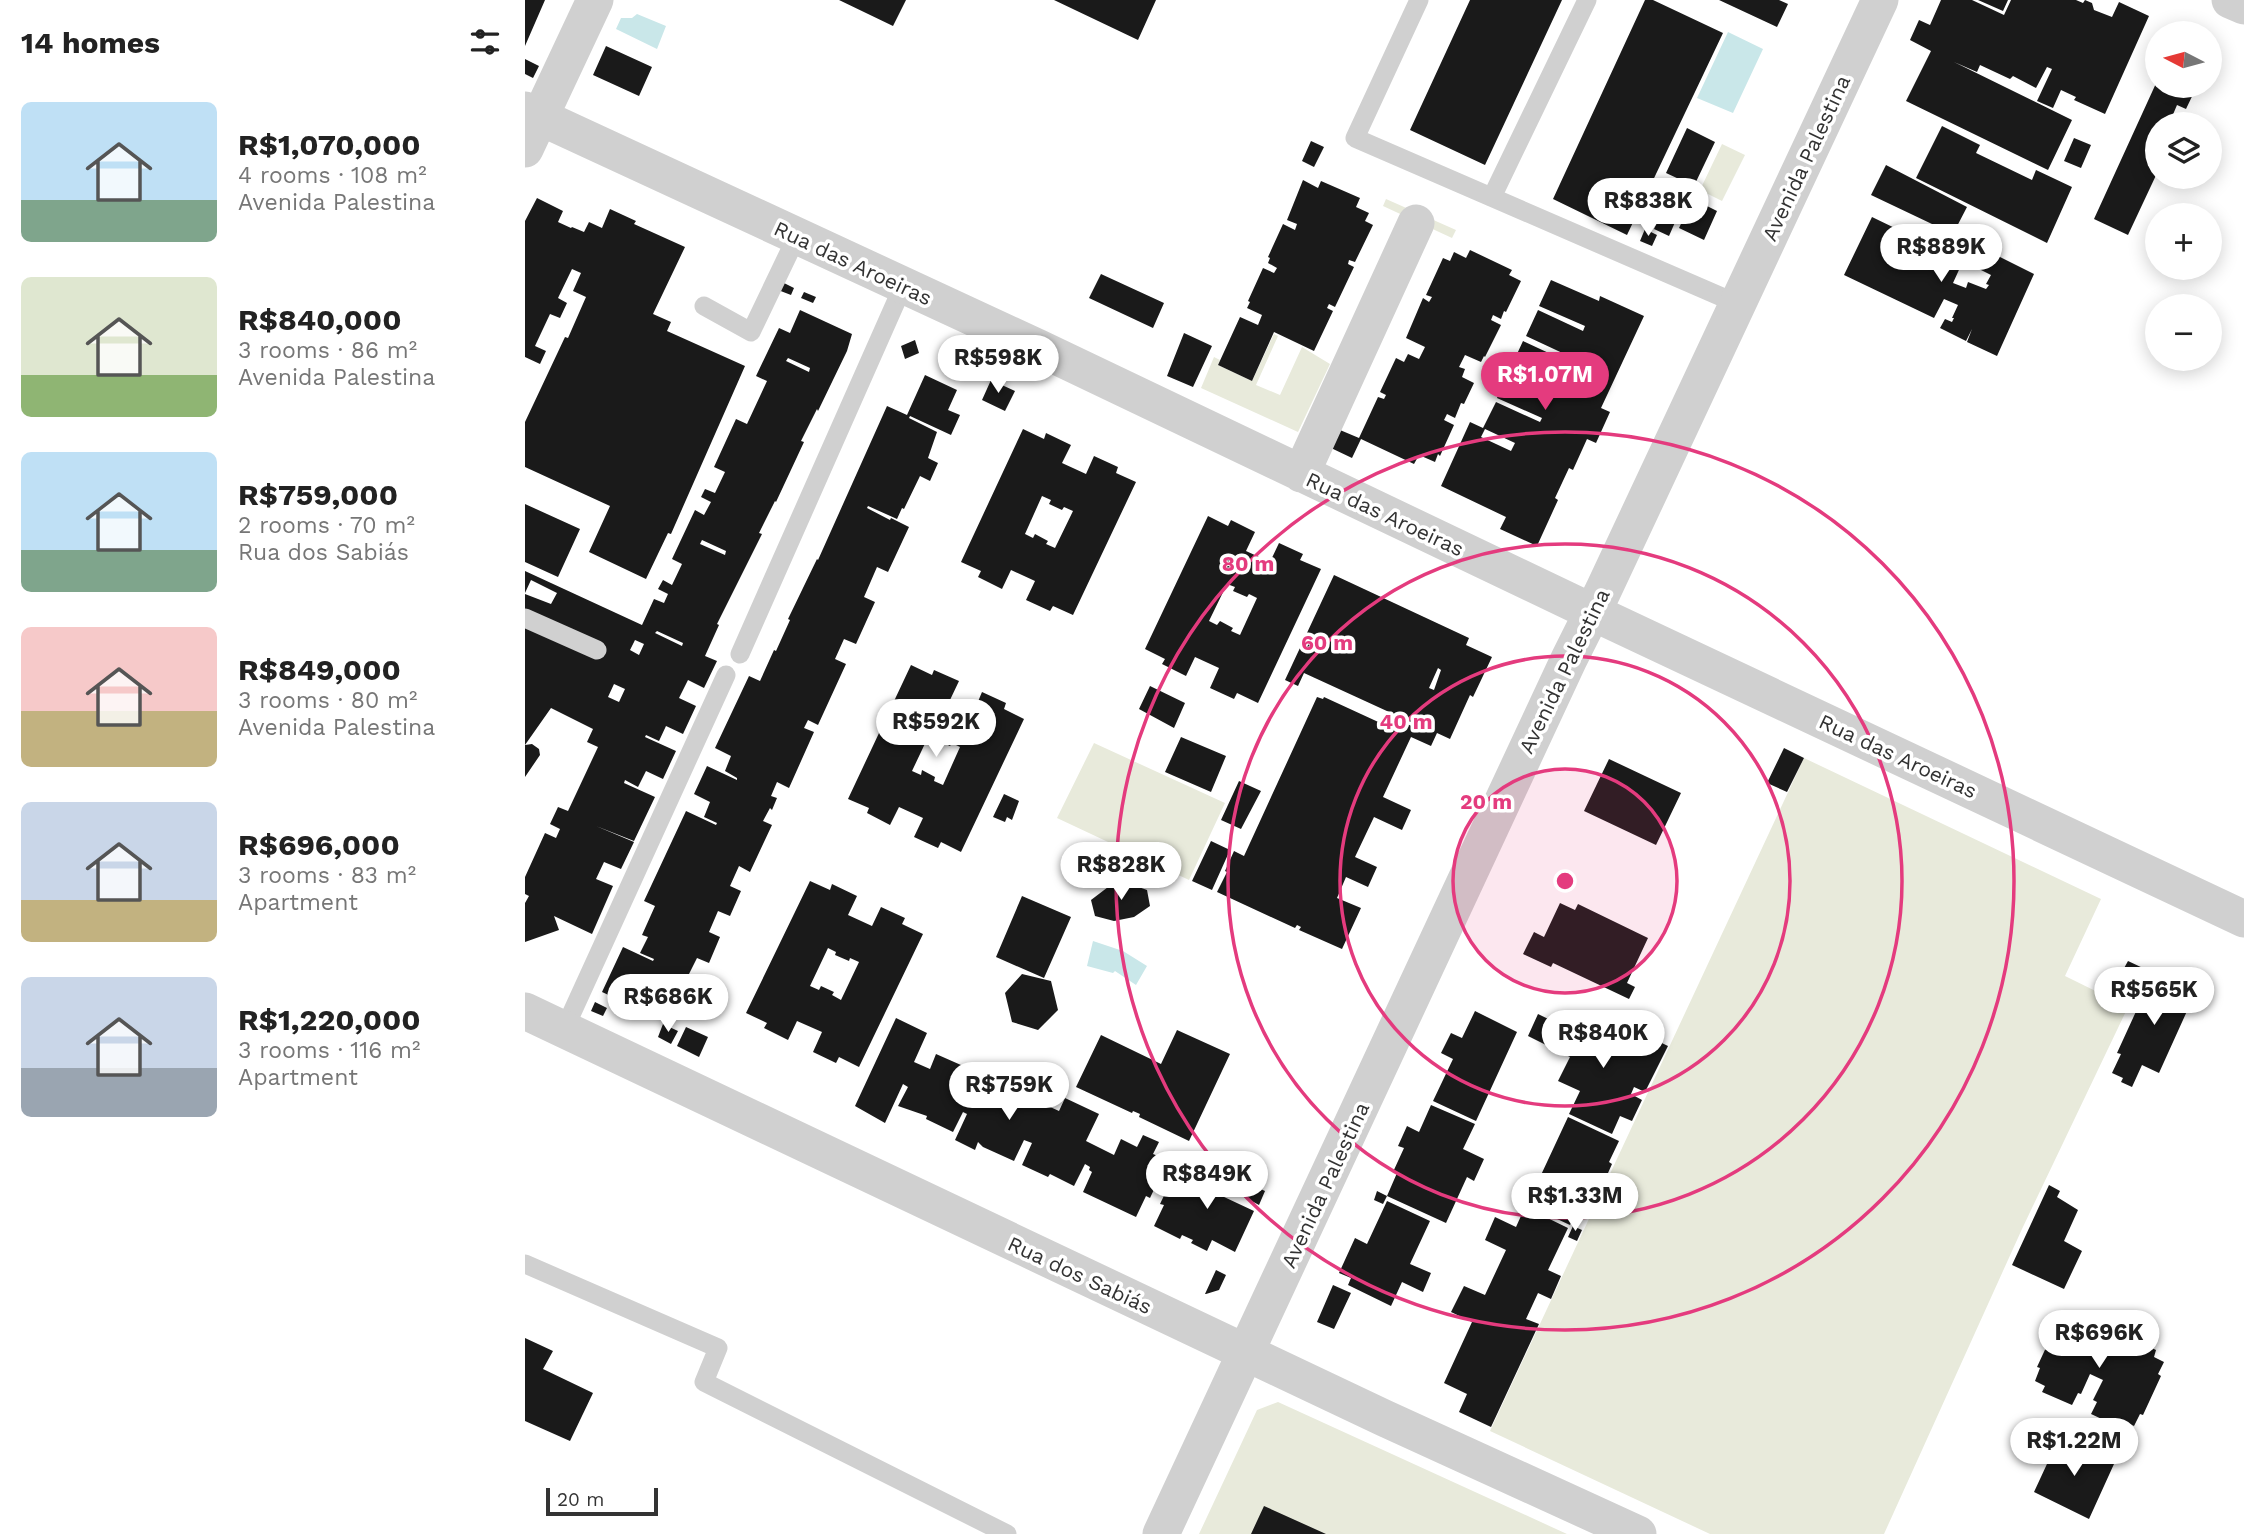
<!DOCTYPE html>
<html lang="en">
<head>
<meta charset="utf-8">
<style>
	body { margin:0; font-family:"Work Sans",sans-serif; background:#f6f6f6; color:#222; height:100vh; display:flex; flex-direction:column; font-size:26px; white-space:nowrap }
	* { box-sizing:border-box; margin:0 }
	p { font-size:23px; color:#767676 }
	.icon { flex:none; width:38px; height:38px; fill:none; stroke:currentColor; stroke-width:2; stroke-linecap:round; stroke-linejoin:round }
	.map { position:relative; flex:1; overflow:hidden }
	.sheet { display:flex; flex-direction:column; background:#fff; width:525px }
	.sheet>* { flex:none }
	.needle { width:46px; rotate:276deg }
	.buttons { position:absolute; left:1620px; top:21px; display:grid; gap:14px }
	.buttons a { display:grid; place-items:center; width:77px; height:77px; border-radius:50%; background:#fff; box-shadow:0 4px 18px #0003; font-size:35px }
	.scale { position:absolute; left:21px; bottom:18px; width:112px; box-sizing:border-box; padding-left:7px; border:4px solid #333; border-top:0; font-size:19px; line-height:24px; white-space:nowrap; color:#333; -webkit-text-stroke:5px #fff; paint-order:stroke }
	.price { position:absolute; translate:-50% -60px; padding:0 16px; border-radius:24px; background:#fff; color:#222; font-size:23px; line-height:46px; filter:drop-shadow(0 2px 4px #0008) }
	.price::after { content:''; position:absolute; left:50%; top:42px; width:21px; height:16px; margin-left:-10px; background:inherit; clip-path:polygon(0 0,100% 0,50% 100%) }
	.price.selected { background:#e43b7e; color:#fff }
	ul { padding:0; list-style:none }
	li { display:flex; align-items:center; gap:21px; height:175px; padding:0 21px }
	li span { display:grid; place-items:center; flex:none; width:196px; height:140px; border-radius:10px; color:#555 }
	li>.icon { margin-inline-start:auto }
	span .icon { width:84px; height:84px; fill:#fffc; stroke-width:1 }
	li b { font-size:30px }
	h2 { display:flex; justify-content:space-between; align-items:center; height:84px; padding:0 21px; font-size:30px }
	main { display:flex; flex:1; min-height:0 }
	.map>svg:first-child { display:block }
	.green { fill:#e8eadb }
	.water { fill:#c9e7e9 }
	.building { fill:#1a1a1a; fill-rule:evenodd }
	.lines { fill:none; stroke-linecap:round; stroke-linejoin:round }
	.lane { stroke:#d0d0d0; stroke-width:19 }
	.street { stroke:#d0d0d0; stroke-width:37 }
	.ring { fill:none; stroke:#e43b7e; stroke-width:3.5 }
	.labels { text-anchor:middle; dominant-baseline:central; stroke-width:7; stroke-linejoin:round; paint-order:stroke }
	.street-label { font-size:21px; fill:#333; stroke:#fff }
	.centre { fill:#e43b7e; stroke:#fff; stroke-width:3.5 }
	.ring-label { font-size:21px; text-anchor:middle; font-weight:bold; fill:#e43b7e; stroke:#fff; stroke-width:7; stroke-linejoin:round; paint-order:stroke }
</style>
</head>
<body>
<main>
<section class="sheet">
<h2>14 homes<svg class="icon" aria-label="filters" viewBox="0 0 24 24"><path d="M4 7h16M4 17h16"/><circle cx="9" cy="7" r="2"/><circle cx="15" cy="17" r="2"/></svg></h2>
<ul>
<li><span style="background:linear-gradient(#bfe0f5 70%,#7fa58c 0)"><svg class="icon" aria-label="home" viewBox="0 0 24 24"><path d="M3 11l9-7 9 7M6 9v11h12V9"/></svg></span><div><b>R$1,070,000</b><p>4 rooms · 108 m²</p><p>Avenida Palestina</p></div></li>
<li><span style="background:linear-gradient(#dfe7d0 70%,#8fb573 0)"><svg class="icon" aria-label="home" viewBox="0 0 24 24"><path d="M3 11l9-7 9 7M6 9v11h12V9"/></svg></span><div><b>R$840,000</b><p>3 rooms · 86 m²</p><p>Avenida Palestina</p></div></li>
<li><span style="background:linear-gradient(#bfe0f5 70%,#7fa58c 0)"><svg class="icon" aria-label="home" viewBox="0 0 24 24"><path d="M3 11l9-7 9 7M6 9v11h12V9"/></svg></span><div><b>R$759,000</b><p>2 rooms · 70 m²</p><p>Rua dos Sabiás</p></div></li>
<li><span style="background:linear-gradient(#f6c9c9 60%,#c2b280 0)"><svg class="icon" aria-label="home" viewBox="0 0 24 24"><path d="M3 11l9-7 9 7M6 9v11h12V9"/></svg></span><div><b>R$849,000</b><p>3 rooms · 80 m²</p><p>Avenida Palestina</p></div></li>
<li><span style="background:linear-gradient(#c9d6e8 70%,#c2b280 0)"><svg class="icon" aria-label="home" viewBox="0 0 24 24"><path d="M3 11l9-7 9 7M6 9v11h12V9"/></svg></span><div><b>R$696,000</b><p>3 rooms · 83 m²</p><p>Apartment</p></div></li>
<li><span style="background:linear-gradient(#c9d6e8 65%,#9aa5b1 0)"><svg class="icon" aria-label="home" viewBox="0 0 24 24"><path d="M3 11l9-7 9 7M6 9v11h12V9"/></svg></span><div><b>R$1,220,000</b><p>3 rooms · 116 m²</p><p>Apartment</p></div></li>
</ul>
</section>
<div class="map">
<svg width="1719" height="1534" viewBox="0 0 1719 1534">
	<rect width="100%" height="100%" fill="#fff"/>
	<path class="green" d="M1197 144 1220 155 1197 201 1175 190Z
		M861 199 931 230 927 238 858 206Z
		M749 334 753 336 731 385 755 395 777 347 805 364 773 432 676 388 689 357 695 360 693 365 727 381Z
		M569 743 700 803 664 880 532 818Z
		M1279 758 1576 899 1540 976 1603 1007 1497 1229 1359 1534H1185L965 1431Z
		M753 1402 1042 1534H674L732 1410Z"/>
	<path class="water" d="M112 14 141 26 132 49 91 29 96 18H107Z
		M1203 32 1238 49 1208 113 1172 98Z
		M568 941 598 951 622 966 611 985 590 971 588 973 562 966Z"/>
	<path class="building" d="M0 0H20L0 46Z
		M314 0H381L368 26Z
		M529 0H631L613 40Z
		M945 0H1037L960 165 885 130Z
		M1120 0H1128L1198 33 1102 235 1028 199Z
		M1194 0H1254L1263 4 1252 27Z
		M1416 0H1447L1479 15 1486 0H1551L1558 3 1560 0 1567 3 1569 10 1587 17 1594 2 1624 16 1580 114 1549 100 1551 97 1536 90 1528 108 1512 101 1527 69 1522 67 1511 88 1488 76 1485 79 1455 65 1452 72 1429 62 1547 120 1523 170 1381 101 1406 51 1385 40 1394 20 1405 25Z
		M1453 0H1483L1478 11Z
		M81 46 127 67 114 96 68 75Z
		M0 59 14 66 8 78 0 74Z
		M1633 79V86H1672L1661 109 1652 105 1644 124H1633V171L1603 235 1569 219Z
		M1417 126 1455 145 1451 153 1507 180 1511 170 1547 187 1522 243 1391 178Z
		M1162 128 1190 142 1169 186 1141 173Z
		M1549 138 1566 145 1556 168 1539 161Z
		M786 141 799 147 789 167 777 161Z
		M1361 165 1442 207 1428 234 1346 195Z
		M778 180 793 188 796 181 835 198 831 207 844 213 840 221 848 225 830 262 824 260 823 264 829 267 810 307 804 304 802 308 808 311 789 351 749 332 727 381 693 365 715 317 733 325 737 315 722 308 725 302 723 301 738 268 749 273 752 268 743 263 745 258 743 257 758 224 770 230 772 224 762 220Z
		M1135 182 1162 195 1144 236 1129 229 1139 208 1126 201Z
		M12 198 38 211 33 222 46 228 47 227 59 232 64 222 77 228 85 209 111 221 109 224 160 247 128 314 146 322 142 331 220 366 146 534 143 533 121 579 64 552 85 506 0 467V422L40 337 43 338 61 297 48 291 56 273 47 269 33 298 42 303 35 318 25 314 10 346 21 351 15 364 0 357V221Z
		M1168 199 1192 211 1179 240 1154 228Z
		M1347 217 1438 261 1428 283 1441 288 1443 282 1461 289 1464 285 1461 284 1466 275 1452 268 1461 250 1509 274 1472 356 1442 342 1447 329 1441 341 1415 328 1420 319 1427 322 1429 318H1427L1433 305 1419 299 1409 318 1319 275Z
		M1120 229 1132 235 1127 246 1115 241Z
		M945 250 987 270 984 275 996 281 981 312 979 311 976 319 968 315 966 320 976 325 960 357 959 356 956 362 940 355 934 367 940 369 937 377 949 383 939 404 936 403 930 418 922 414 919 420 929 425 915 456 913 454 910 462 894 455 889 464 836 439 827 458 806 448 815 430 834 438 853 397 859 399 861 395 855 392 871 358 879 362 883 354 894 359 900 347 881 338 898 298 904 302 907 297 901 295 918 258 925 261 929 252 941 258Z
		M576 274 639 303 628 328 564 298Z
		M1026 280 1074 301 1075 296 1119 316 1076 408 1085 412 1071 443 1062 439 1048 470 1044 468 1030 498 1033 500 1012 546 975 529 981 517 916 486 945 422 958 428 971 402 1015 422 1017 418 972 398 984 371 1028 392 1031 387 986 367 998 341 1043 362 1046 357 1001 336 1013 310 1058 331 1060 326 1014 306ZM960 429 990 443 986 451 956 437Z
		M257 282 269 288 266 295 253 290Z
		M279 292 291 297 288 303 276 298Z
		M275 310 327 334 322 351 293 411 292 409 276 441 279 442 251 502 250 501 234 533 237 534 192 624 194 625 180 656 192 661 179 688 163 680 154 698 171 706 158 734 141 726 134 741 121 735 120 737 151 751 138 779 121 771 113 787 100 780 99 783 130 797 109 841 71 826 109 842 96 869 79 862 71 879 88 886 67 934 29 916 34 930 0 942V903L4 896 0 894V877L20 833 31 838 35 829 25 824 33 807 43 811 73 747 62 742 68 729 26 708 0 745V594L26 604 32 593 6 580 0 593V571L117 625 129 599 139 603 143 594 133 589 138 580 147 585 157 564 147 559 170 510 179 515 186 502 176 497 180 489 190 493 200 472 189 467 211 419 222 424 242 381 231 376 254 328 265 333ZM263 358 285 368 284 372 261 361ZM177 540 201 551 200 555 175 544ZM132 631 158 643 157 646 130 633ZM110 640 119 644 114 655 105 650ZM89 684 100 689 94 702 83 697Z
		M659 333 687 346 668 387 642 376Z
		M390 340 394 353 380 359 376 346Z
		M400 375 432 390 423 410 435 415 426 435 385 416 384 418 412 432 403 458 413 463 405 481 395 476 379 509 377 508 372 519 343 506 342 508 365 520 366 518 384 527 363 572 352 567 339 597 350 602 331 644 319 639 310 659 321 664 293 725 283 720 279 728 289 732 264 788 252 782 246 796 252 798 247 810 245 808 238 821 247 825 225 872 214 866 205 886 216 891 205 916 193 911 184 932 195 937 184 963 172 958 163 976 175 982 163 1008 151 1002 142 1022 77 992 98 947 128 961 129 959 115 953 123 937 117 935 130 906 119 901 161 811 191 825 192 823 179 817 185 802 169 794 182 766 212 780V778L200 771 206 756 190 748 224 676 235 681 249 650 251 651 265 620 263 619 292 559 293 560 362 406 382 415Z
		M466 380 490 391 480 411 457 400Z
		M498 429 519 439 521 433 546 445 537 463 561 474 569 456 593 467 591 473 611 482 548 615 528 606 525 611 501 600 510 581 486 570 477 589 453 577 456 571 436 562ZM517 496 526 500 524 504 537 510 539 507 548 511 530 548 521 544 523 541 510 534 508 538 500 534Z
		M0 504 55 529 33 577 0 562Z
		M683 516 703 526 706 520 730 532 721 551 745 562 754 543 778 554 775 560 796 569 733 703 712 693 709 699 685 688 694 668 670 657 661 676 637 664 640 659 620 649ZM702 584 710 587 708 591 722 597 724 594 732 598 715 635 706 631 708 628 695 621 692 625 684 621Z
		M809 575 944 638 941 645 967 657 948 697 945 695 925 739 912 733 906 746 886 737 858 797 886 810 877 830 849 817 830 857 852 867 843 887 821 877 812 898 836 908 817 949 774 930 776 927 772 925 770 928 692 892 702 872 700 871 709 851 719 856 792 697 798 699 799 697 862 726V729L865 731 866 728 870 730 874 721 887 726 888 723 899 728 900 725 889 720 888 723 779 673 773 686 760 680ZM913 668 916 670 909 690 904 688Z
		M386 665 407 675 409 670 434 681 425 700 449 711 457 692 481 703 479 709 499 719 436 852 416 842 413 848 389 837 398 818 374 807 365 825 342 813 344 808 323 799ZM405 733 413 737 412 740 425 746 427 743 435 747 418 785 409 781 410 777 397 770 396 775 387 771Z
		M625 686 660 703 649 728 614 709Z
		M656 737 701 756 686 792 640 772Z
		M7 744 14 749 15 755 0 777V745Z
		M1259 748 1279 758 1262 792 1242 783Z
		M1084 759 1156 793 1131 845 1059 811Z
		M714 781 736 791 716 829 696 820Z
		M479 794 494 801 487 820 482 817 480 822 468 817Z
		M686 841 705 850 687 890 667 881Z
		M285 881 305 890 307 884 332 896 323 915 347 926 356 907 380 918 377 924 398 934 334 1067 314 1057 311 1063 288 1052 297 1032 272 1021 263 1040 239 1028 242 1023 221 1013ZM303 948 311 952 310 955 324 961 325 958 334 962 316 1000 307 995 309 992 296 986 294 990 285 986Z
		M597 881 622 890 625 906 609 917 589 921 570 916 566 900 587 884Z
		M497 896 546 917 519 978 471 957Z
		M1035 903 1050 910 1053 904 1123 938 1102 983 1110 987 1104 999 1028 963 1026 967 998 954 1009 932 1019 937Z
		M1603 961 1620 969 1615 978 1598 970Z
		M1630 970 1672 989 1634 1073 1617 1065 1607 1087 1596 1082 1598 1078 1587 1073 1596 1054 1592 1053Z
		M497 974 526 981 533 1010 513 1030 487 1022 480 993Z
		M70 1002 82 1008 78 1016 66 1011Z
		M950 1011 992 1032 951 1121 908 1101 928 1059 916 1053 926 1033 937 1038Z
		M1013 1014 1083 1048 1095 1023 1143 1046 1120 1092 1109 1087 1106 1094 1117 1100 1107 1121 1095 1116 1087 1134 1044 1114 1055 1091 1033 1081 1045 1057 1003 1036Z
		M371 1018 402 1033 389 1062 405 1069 411 1054 445 1069 437 1084 452 1091 459 1077 534 1111 540 1098 574 1114 561 1141 589 1155 596 1139 612 1147 618 1135 634 1142 628 1154 643 1160 625 1198 621 1196 611 1217 558 1192 567 1172 564 1170 565 1167 560 1164 549 1186 525 1174 523 1177 497 1165 507 1143 499 1140 489 1161 458 1147 453 1142 450 1150 430 1140 442 1114 438 1112 428 1132 401 1119 402 1116 373 1106 383 1087 378 1084 360 1123 330 1106Z
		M138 1024 153 1031 146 1044 133 1037Z
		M161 1027 183 1037 174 1057 152 1046Z
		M652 1030 705 1054 664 1141 614 1117 615 1114 608 1111 607 1113 551 1087 576 1035 636 1064Z
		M479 1070 496 1078 491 1088 474 1081Z
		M906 1105 950 1124 938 1149 959 1159 949 1181 942 1177 921 1223 862 1196 872 1173 868 1172 879 1148 873 1146 882 1126 894 1132Z
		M1043 1117 1094 1141 1084 1162 1087 1164 1064 1216 1052 1210 1045 1225 1002 1205Z
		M667 1172 683 1180 686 1175 702 1182 705 1175 740 1191 734 1205 701 1187 697 1196 729 1211 710 1252 687 1240 682 1251 666 1243 668 1240 657 1235 655 1239 629 1226 639 1205 635 1204 646 1181 659 1187Z
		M1524 1185 1535 1191 1532 1197 1553 1210 1539 1241 1557 1251 1539 1289 1487 1265Z
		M852 1191 862 1196 858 1204 849 1200Z
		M862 1201 905 1221 885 1264 906 1273 898 1292 877 1282 866 1306 823 1285 826 1278 814 1273 830 1238 842 1244Z
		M1000 1207 1043 1228 1023 1270 1036 1276 1026 1299 1013 1293 1001 1319 1014 1324 966 1427 934 1412 942 1394 919 1383 947 1322 926 1312 939 1286 960 1295 981 1250 960 1240 970 1217 991 1227Z
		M1048 1226 1057 1230 1052 1241 1043 1237Z
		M691 1270 701 1275 694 1290 681 1294H680Z
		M808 1285 826 1293 809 1329 792 1322Z
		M1553 1314 1583 1328 1577 1340 1580 1342 1578 1347 1590 1353 1592 1347 1596 1349 1602 1336 1631 1350 1629 1357 1639 1362 1633 1374 1636 1376 1618 1415 1615 1414 1609 1426 1598 1421 1596 1428 1566 1414 1572 1402 1568 1400 1578 1380 1565 1374 1556 1394 1553 1393 1547 1405 1517 1392 1520 1386 1510 1381 1515 1368 1512 1367 1531 1326 1534 1327 1540 1316 1550 1320Z
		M0 1338 28 1351 18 1369 68 1393 45 1441 0 1421Z
		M1534 1438 1589 1464 1564 1519 1509 1492Z
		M739 1506 801 1534H726Z"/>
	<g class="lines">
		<path class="lane" d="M894 0 830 138 1213 304
			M967 197 1062 0
			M179 306 226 332 272 236
			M0 618 72 650
			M215 654 378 286
			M39 1030 201 675
			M0 1264 193 1348 179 1382 482 1534"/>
		<path class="street" d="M1705 0 1719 6
			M0 110 514 348 1067 612 1719 919
			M0 149 70 0
			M776 474 891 223
			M0 1011 859 1418 1113 1534
			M636 1534 1044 659 1078 591 1355 0"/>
	</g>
	<circle cx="1040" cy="881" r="112" fill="#e43b7e" fill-opacity=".12"/>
	<g class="ring">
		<circle cx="1040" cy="881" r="112"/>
		<circle cx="1040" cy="881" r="225"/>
		<circle cx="1040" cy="881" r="337"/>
		<circle cx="1040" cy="881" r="449"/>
	</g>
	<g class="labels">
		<g class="street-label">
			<text transform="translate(1281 158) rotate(-65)">Avenida Palestina</text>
			<text transform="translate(328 263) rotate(25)">Rua das Aroeiras</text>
			<text transform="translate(860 514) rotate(25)">Rua das Aroeiras</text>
			<text transform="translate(1039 671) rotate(-64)">Avenida Palestina</text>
			<text transform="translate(1373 756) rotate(25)">Rua das Aroeiras</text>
			<text transform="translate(800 1185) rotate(-65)">Avenida Palestina</text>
			<text transform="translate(555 1275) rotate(25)">Rua dos Sabiás</text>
		</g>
	</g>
	<circle cx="1040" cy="881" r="10" class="centre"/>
	<g class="ring-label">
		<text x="723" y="571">80 m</text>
		<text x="802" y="650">60 m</text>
		<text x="881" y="729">40 m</text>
		<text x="961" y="809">20 m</text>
	</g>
</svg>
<div class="buttons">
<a><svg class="needle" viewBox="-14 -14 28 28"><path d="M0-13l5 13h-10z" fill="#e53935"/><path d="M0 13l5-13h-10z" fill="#767676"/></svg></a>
<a><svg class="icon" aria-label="layers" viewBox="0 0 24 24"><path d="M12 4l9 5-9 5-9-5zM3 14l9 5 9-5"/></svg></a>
<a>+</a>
<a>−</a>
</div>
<div class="scale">20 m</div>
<b class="price" style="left:1123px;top:238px">R$838K</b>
<b class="price" style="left:1416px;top:284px">R$889K</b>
<b class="price" style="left:473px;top:395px">R$598K</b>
<b class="price selected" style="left:1020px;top:412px">R$1.07M</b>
<b class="price" style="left:411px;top:759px">R$592K</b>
<b class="price" style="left:596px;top:902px">R$828K</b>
<b class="price" style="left:1629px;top:1027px">R$565K</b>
<b class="price" style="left:143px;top:1034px">R$686K</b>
<b class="price" style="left:1078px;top:1070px">R$840K</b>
<b class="price" style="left:484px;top:1122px">R$759K</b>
<b class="price" style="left:682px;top:1211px">R$849K</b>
<b class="price" style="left:1050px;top:1233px">R$1.33M</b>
<b class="price" style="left:1574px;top:1370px">R$696K</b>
<b class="price" style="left:1549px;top:1478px">R$1.22M</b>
</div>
</main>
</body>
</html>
